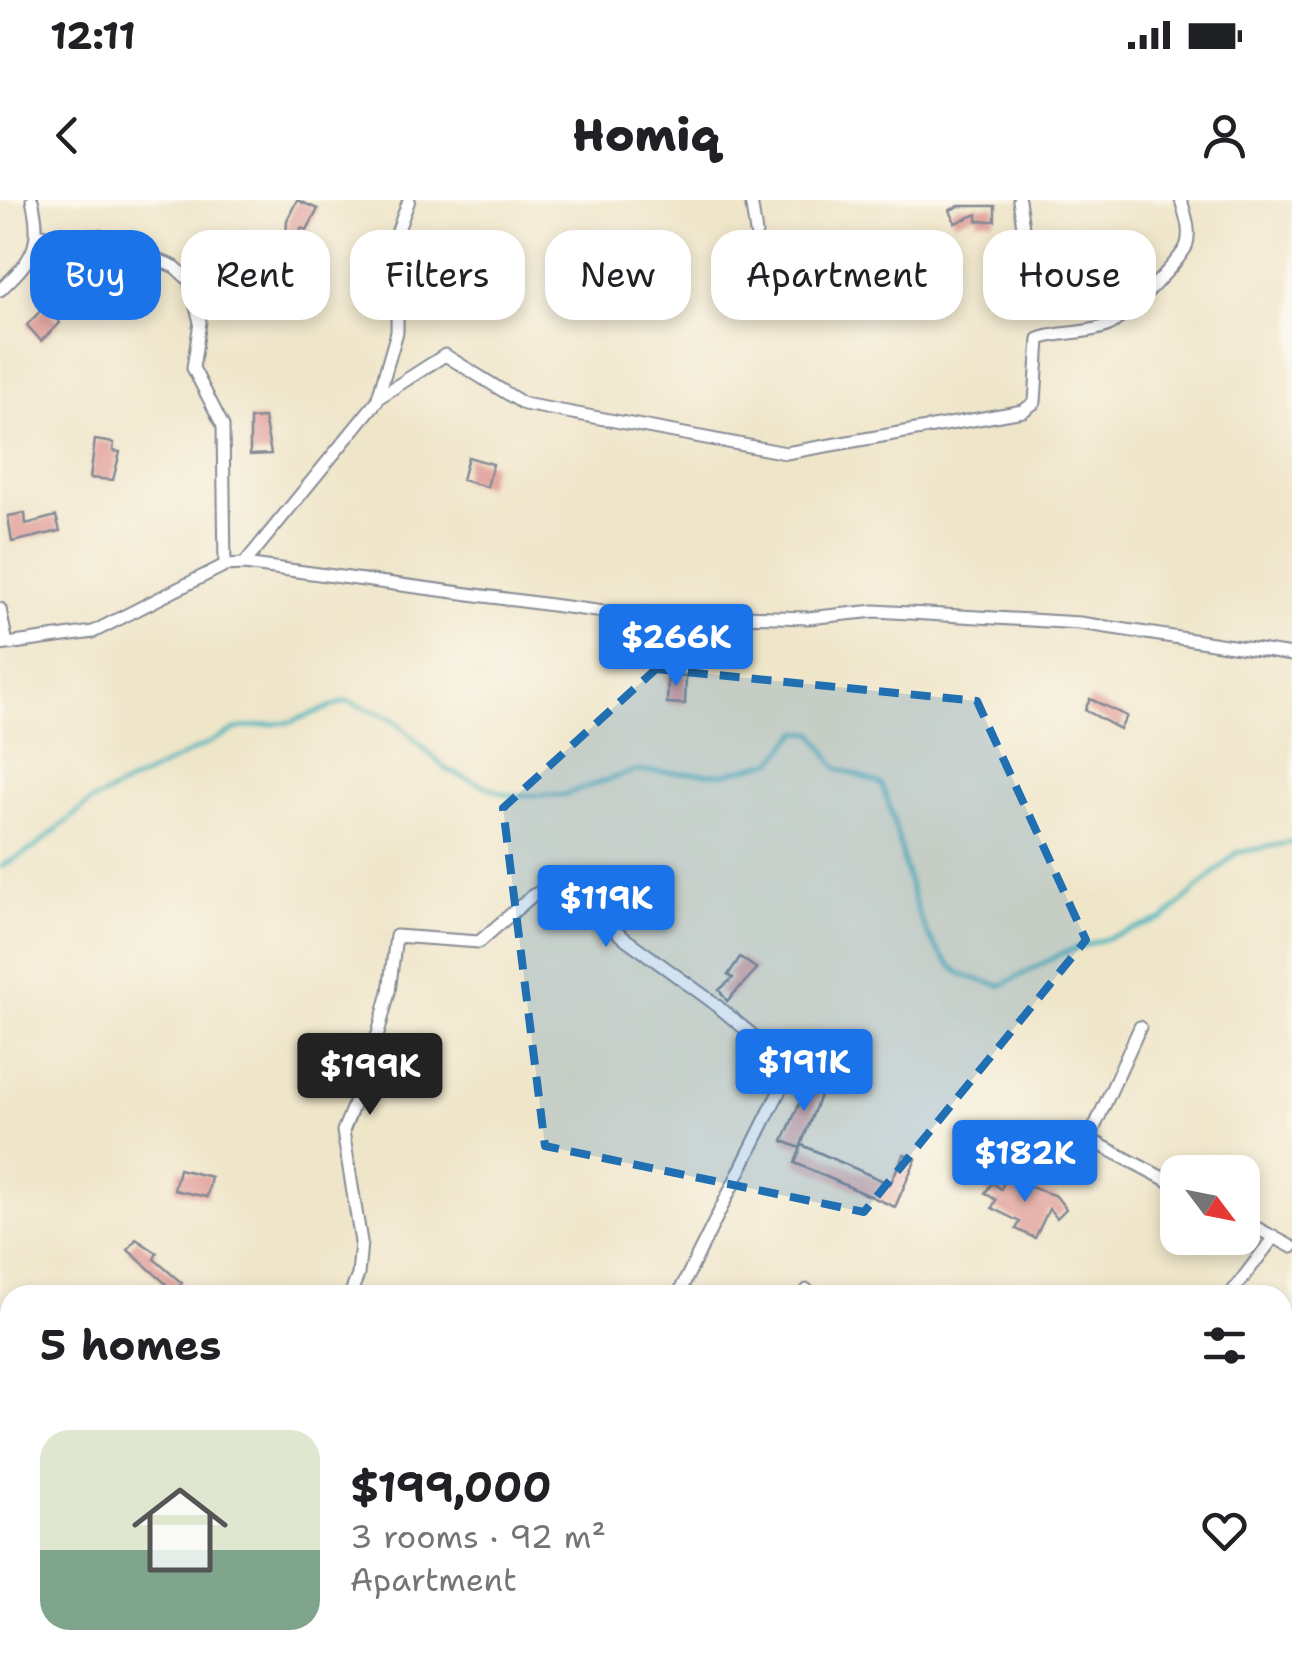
<!DOCTYPE html>
<html lang="en">
<head>
<meta charset="utf-8">
<style>
	body { margin:0; font-family:"Shantell Sans",sans-serif; background:#f2f2f2; color:#202124; height:100vh; display:flex; flex-direction:column; font-size:38px; white-space:nowrap }
	* { box-sizing:border-box; margin:0 }
	p { font-size:32px; color:#757577 }
	.icon { flex:none; width:55px; height:55px; fill:none; stroke:currentColor; stroke-width:2; stroke-linecap:round; stroke-linejoin:round }
	.map { position:relative; flex:1; overflow:hidden }
	.panel { position:absolute; left:0px; top:1085px; width:1292px; height:392px; display:flex; flex-direction:column; background:#fff; border-radius:30px 30px 0 0; box-shadow:0 5px 15px #0003 }
	.panel>* { flex:none }
	.banner { position:absolute; left:30px; top:30px; width:1232px; height:90px; display:flex; gap:20px }
	.needle { width:65px; rotate:122deg }
	.tools { position:absolute; left:1160px; top:955px; display:grid; gap:20px }
	.tools a { display:grid; place-items:center; width:100px; height:100px; border-radius:20px; background:#fff; box-shadow:0 5px 15px #0003; font-size:50px }
	.price { position:absolute; translate:-50% -85px; padding:0 22px; border-radius:10px; background:#1a73e8; color:#fff; font-size:32px; line-height:65px; filter:drop-shadow(0 2px 5px #0008) }
	.price::after { content:''; position:absolute; left:50%; top:60px; width:30px; height:22px; margin-left:-15px; background:inherit; clip-path:polygon(0 0,100% 0,50% 100%) }
	.price.active { background:#222; color:#fff }
	ul { padding:0; list-style:none }
	li { display:flex; align-items:center; gap:30px; height:250px; padding:0 40px }
	li span { display:grid; place-items:center; flex:none; width:280px; height:200px; border-radius:30px; color:#555 }
	li>.icon { margin-inline-start:auto }
	span .icon { width:120px; height:120px; fill:#fffc; stroke-width:1 }
	li b { font-size:42px }
	h2 { display:flex; justify-content:space-between; align-items:center; height:120px; padding:0 40px; font-size:42px }
	.pill { padding:0 35px; border-radius:30px; background:#fff; box-shadow:0 5px 15px #0003; font-size:35px; line-height:90px }
	.pill.active { background:#1a73e8; color:#fff }
	.status { display:flex; justify-content:space-between; align-items:center; height:70px; padding:0 50px; background:#fff; direction:ltr }
	.status svg { height:28px; fill:currentColor }
	header { display:flex; justify-content:space-between; align-items:center; height:130px; padding:0 40px; background:#fff; font-size:45px; font-weight:800 }
	.map>svg:first-child { display:block }
	.lines { fill:none; stroke-linecap:round; stroke-linejoin:round }
	.stream { stroke:#44b4bb; stroke-width:4 }
	.building { fill:#de9491 }
	.street-casing { stroke:#858a94; stroke-width:15 }
	.street { stroke:#fff; stroke-width:11 }
	.marked { fill:#1f6fb2; fill-opacity:0.2; stroke:#1f6fb2; stroke-width:8; stroke-dasharray:20 12; stroke-linejoin:round }
</style>
</head>
<body>
<div class="status"><b>12:11</b><svg viewBox="0 0 49 12"><path d="M0 12V9h3v3zM5 12V6h3v6zM10 12V3h3v9zM15 12V0h3v12zM26 1h20v11H26zM47 4h2v5h-2z"/></svg></div>
<header><svg class="icon" aria-label="back" viewBox="0 0 24 24"><path d="M15 5l-7 7 7 7"/></svg>Homiq<svg class="icon" aria-label="person" viewBox="0 0 24 24"><circle cx="12" cy="8" r="4"/><path d="M4 21q1-7 8-7t8 7"/></svg></header>
<div class="map">
<svg width="1292" height="1477" viewBox="0 0 1292 1477">
	<rect width="100%" height="100%" fill="#fbf7ec"/>
	<filter id="ink" filterUnits="userSpaceOnUse"><feTurbulence type="fractalNoise" baseFrequency=".01" numOctaves="2"/><feDisplacementMap in="SourceGraphic" scale="20" xChannelSelector="R" yChannelSelector="G"/><feConvolveMatrix kernelMatrix="1 2 1 2 8 2 1 2 1" color-interpolation-filters="sRGB"/></filter>
	<filter id="wash" filterUnits="userSpaceOnUse"><feTurbulence type="fractalNoise" baseFrequency=".0048" numOctaves="4" result="noise"/><feDisplacementMap in="SourceGraphic" scale="40" xChannelSelector="R" yChannelSelector="G"/><feGaussianBlur stdDeviation="2.25" result="paint"/><feColorMatrix in="noise" values="0 0 0 0 0 0 0 0 0 0 0 0 0 0 0 0 0 1.4 0 .05"/><feComposite in="paint" operator="in"/></filter>
	<g filter="url(#wash)">
		<rect width="100%" height="100%" fill="#efe5c9"/>
		<g class="lines">
			<path class="stream" d="M0 667 34 648 89 603 239 528 290 522 347 501 393 519 447 570 507 595H563L634 571 723 574 774 561 798 532 814 533 837 568 881 584C908 645 903 726 957 771 968 779 988 782 1001 786L1060 754 1164 719 1236 653 1292 642"/>
		</g>
		<g id="blocks">
			<path class="building" d="M297 0 318 9 307 30 301 28 298 43 286 40 287 20Z
				M959 6H995V21H977V14L955 23 950 10Z
				M45 106 60 123 41 141 27 125Z
				M264 218 271 254 250 255V219Z
				M95 240 114 243 113 251 120 252 113 280 90 278Z
				M468 257 493 264 487 287 462 280Z
				M25 313 26 324 56 316 60 331 12 342 8 316Z
				M668 475 686 476 685 504 667 503Z
				M1090 499 1127 516 1120 529 1085 510Z
				M740 757 757 769 727 801 719 790 733 778 728 775Z
				M810 879 824 885 800 948 783 941Z
				M802 945 890 984 904 954 916 959 895 1007 795 963Z
				M179 969 211 977 207 997 174 990Z
				M1006 978 1056 996 1066 1009 1057 1018 1049 1009 1035 1038 1016 1029 1020 1022 992 1008 996 1000 985 993 992 983 1001 989Z
				M136 1039 157 1053 154 1059 182 1083 174 1091 128 1050Z"/>
		</g>
	</g>
	<g filter="url(#ink)">
		<use href="#blocks" fill-opacity="0" stroke="#858a94" stroke-width="2.5"/>
		<g class="lines">
			<g class="street-casing">
				<path id="street" d="M751 0 756 33
					M1019 0 1023 27
					M38 35 100 36 175 67 189 80 200 122 193 168 223 226 225 365
					M0 90C33 59 43 45 32 0
					M378 198 445 155 524 204 786 253 1023 211 1035 202 1039 139C1058 131 1086 135 1109 125 1124 119 1178 62 1186 47 1192 32 1185 14 1181 0
					M244 364 377 201 397 132 398 30 409 0
					M0 409 7 444
					M0 445 93 432 225 365 244 364 604 412 808 418 875 411 1080 423 1292 455
					M1140 827 1089 939 1178 986
					M1242 1020 1292 1047
					M350 1095 358 1075 361 1042 343 931 370 864 389 792 396 736 479 742 533 695 549 688 576 691 620 735 710 800 784 861 785 880 678 1095
					M804 1095 807 1090
					M1230 1095 1274 1037
					M0 1173 10 1182
					M1282 1249 1292 1234
					M0 1347C12 1322 0 1297 10 1273
					M1282 1402 1292 1412
					M1282 1462 1292 1446
					M117 1477 120 1468
					M525 1477 533 1468"/>
			</g>
			<use href="#street" class="street"/>
		</g>
	</g>
	<path class="marked" d="M656 469 977 501 1086 740 864 1012 545 946 503 608Z"/>
</svg>
<div class="tools">
<a><svg class="needle" viewBox="-14 -14 28 28"><path d="M0-13l5 13h-10z" fill="#e53935"/><path d="M0 13l5-13h-10z" fill="#757577"/></svg></a>
</div>
<b class="price" style="left:676px;top:489px">$266K</b>
<b class="price" style="left:606px;top:750px">$119K</b>
<b class="price" style="left:804px;top:914px">$191K</b>
<b class="price active" style="left:370px;top:918px">$199K</b>
<b class="price" style="left:1025px;top:1005px">$182K</b>
<div class="banner">
<a class="pill active">Buy</a>
<a class="pill">Rent</a>
<a class="pill">Filters</a>
<a class="pill">New</a>
<a class="pill">Apartment</a>
<a class="pill">House</a>
</div>
<section class="panel">
<h2>5 homes<svg class="icon" aria-label="filters" viewBox="0 0 24 24"><path d="M4 7h16M4 17h16"/><circle cx="9" cy="7" r="2"/><circle cx="15" cy="17" r="2"/></svg></h2>
<ul>
<li><span style="background:linear-gradient(#dfe7d0 60%,#7fa58c 0)"><svg class="icon" aria-label="home" viewBox="0 0 24 24"><path d="M3 11l9-7 9 7M6 9v11h12V9"/></svg></span><div><b>$199,000</b><p>3 rooms · 92 m²</p><p>Apartment</p></div><svg class="icon" aria-label="heart" viewBox="0 0 24 24"><path d="M12 20l-8-8c-3-5 5-10 8-4 3-6 11-1 8 4z"/></svg></li>
</ul>
</section>
</div>
</body>
</html>
